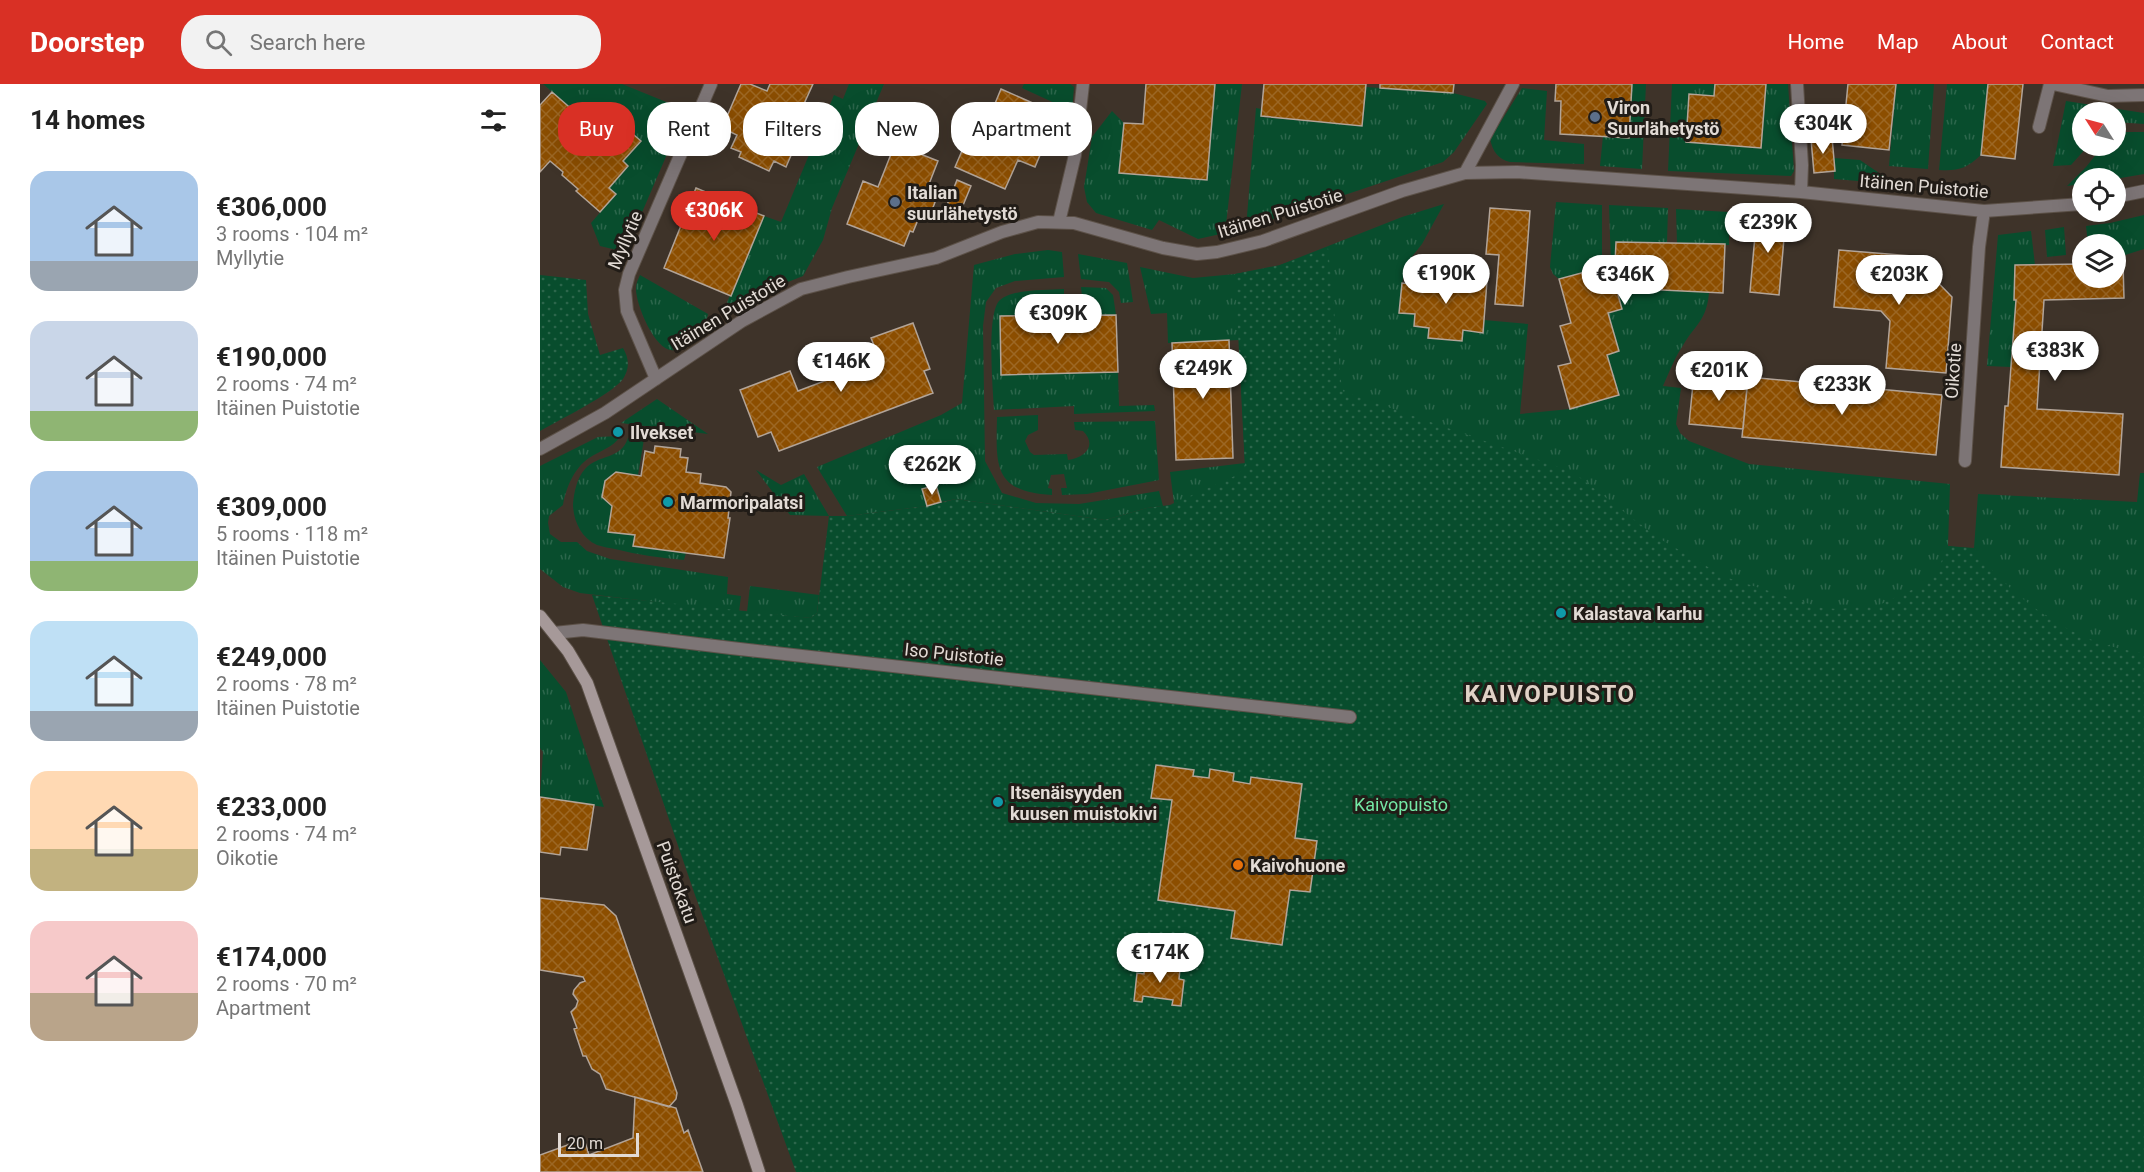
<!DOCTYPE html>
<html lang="en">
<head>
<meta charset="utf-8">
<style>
	body { margin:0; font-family:Roboto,sans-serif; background:#f2f2f2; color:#222; height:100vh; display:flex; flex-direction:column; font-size:22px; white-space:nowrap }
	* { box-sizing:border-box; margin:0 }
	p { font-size:20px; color:#767676 }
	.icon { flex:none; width:33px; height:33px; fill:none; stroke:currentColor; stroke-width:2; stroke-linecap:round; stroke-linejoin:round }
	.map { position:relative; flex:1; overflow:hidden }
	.drawer { display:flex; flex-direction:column; background:#fff; width:540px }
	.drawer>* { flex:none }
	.top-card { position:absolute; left:18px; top:18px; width:570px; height:54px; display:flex; gap:12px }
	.needle { width:39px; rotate:306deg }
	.fabs { position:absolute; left:1532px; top:18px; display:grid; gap:12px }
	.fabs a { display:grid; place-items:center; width:54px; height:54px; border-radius:50%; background:#fff; box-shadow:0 6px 24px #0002; font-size:30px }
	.scale { position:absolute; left:18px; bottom:15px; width:81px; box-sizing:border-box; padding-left:6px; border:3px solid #e2dbd5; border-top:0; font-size:16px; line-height:21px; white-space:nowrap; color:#e2dbd5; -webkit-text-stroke:4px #211c17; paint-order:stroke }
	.price { position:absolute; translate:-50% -51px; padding:0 14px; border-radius:21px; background:#fff; color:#222; font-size:20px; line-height:39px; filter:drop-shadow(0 2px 3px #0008) }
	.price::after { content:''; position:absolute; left:50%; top:36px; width:18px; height:14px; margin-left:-9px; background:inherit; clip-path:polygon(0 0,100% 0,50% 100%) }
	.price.current { background:#d93025; color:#fff }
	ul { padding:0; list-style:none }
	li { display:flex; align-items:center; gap:18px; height:150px; padding:0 30px }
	li span { display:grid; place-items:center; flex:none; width:168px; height:120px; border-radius:18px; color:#555 }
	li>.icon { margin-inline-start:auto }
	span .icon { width:72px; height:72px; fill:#fffc; stroke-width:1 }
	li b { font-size:26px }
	h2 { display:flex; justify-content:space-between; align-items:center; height:72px; padding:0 30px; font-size:26px }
	.pill { padding:0 21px; border-radius:24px; background:#fff; box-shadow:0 6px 24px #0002; font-size:21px; line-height:54px }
	.pill.current { background:#d93025; color:#fff }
	header { display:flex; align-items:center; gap:36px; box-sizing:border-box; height:84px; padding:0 30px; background:#d93025; color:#fff }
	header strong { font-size:28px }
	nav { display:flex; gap:33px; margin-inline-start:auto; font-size:21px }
	.search { width:420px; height:54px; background:#f2f2f2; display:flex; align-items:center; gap:15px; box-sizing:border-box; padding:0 21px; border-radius:24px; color:#767676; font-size:22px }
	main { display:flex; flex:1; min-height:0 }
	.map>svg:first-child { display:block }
	.grass { fill:url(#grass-tufts) }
	.park { fill:url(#park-dots) }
	.building { fill:url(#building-cross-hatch); stroke:#b2a498; stroke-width:1.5 }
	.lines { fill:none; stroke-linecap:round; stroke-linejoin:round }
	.lane-casing { stroke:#5c5148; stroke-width:14 }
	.street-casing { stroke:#5c5148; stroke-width:14 }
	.secondary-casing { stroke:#5c5148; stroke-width:14 }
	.lane { stroke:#7d7576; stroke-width:12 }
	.street { stroke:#7d7576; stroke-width:12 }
	.secondary { stroke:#a69999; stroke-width:12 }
	.service-dot { fill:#5c6f8a; stroke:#211c17; stroke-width:2 }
	.culture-dot { fill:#0f9aa8; stroke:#211c17; stroke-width:2 }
	.food-dot { fill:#e8710a; stroke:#211c17; stroke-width:2 }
	.labels { text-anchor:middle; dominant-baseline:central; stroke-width:6; stroke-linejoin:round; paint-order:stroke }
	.poi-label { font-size:18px; font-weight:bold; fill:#e2dbd5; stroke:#211c17; text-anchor:start }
	.street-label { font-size:18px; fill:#e2dbd5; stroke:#211c17 }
	.park-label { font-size:18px; fill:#73e7a4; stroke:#211c17 }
	.district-label { font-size:24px; font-weight:bold; letter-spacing:1.5px; fill:#e1d2c7; stroke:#211c17 }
</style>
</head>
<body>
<header>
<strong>Doorstep</strong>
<div class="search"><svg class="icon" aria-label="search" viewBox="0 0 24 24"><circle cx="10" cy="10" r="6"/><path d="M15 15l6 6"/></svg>Search here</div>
<nav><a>Home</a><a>Map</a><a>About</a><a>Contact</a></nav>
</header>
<main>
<section class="drawer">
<h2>14 homes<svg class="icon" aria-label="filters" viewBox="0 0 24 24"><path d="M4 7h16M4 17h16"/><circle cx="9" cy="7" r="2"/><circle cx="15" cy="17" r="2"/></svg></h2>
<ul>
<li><span style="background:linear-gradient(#a9c7e8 75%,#9aa5b1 0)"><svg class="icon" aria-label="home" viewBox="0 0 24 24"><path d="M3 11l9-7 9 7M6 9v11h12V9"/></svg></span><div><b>€306,000</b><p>3 rooms · 104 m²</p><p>Myllytie</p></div></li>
<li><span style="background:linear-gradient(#c9d6e8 75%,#8fb573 0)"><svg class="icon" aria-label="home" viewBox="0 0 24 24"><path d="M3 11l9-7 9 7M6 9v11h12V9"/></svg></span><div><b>€190,000</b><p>2 rooms · 74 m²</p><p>Itäinen Puistotie</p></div></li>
<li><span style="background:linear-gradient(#a9c7e8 75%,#8fb573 0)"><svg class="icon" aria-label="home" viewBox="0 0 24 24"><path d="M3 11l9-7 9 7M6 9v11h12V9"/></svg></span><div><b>€309,000</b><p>5 rooms · 118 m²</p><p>Itäinen Puistotie</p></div></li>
<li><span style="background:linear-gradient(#bfe0f5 75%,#9aa5b1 0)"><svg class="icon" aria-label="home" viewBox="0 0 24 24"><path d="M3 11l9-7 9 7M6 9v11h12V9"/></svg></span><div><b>€249,000</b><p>2 rooms · 78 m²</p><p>Itäinen Puistotie</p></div></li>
<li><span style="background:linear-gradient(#ffd9b3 65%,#c2b280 0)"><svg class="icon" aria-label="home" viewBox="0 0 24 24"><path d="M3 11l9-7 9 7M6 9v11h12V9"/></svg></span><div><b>€233,000</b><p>2 rooms · 74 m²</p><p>Oikotie</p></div></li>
<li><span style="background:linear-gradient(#f6c9c9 60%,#b9a48a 0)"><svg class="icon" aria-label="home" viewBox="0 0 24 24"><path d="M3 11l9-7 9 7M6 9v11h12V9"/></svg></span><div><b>€174,000</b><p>2 rooms · 70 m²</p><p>Apartment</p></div></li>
</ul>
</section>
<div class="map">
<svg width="1604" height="1088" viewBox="0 0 1604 1088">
	<defs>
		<pattern id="grass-tufts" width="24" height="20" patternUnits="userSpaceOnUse" patternTransform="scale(1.5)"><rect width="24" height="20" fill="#084d2d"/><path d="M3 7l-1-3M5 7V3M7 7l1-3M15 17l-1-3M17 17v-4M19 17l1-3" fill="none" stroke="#2c664b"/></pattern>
		<pattern id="park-dots" width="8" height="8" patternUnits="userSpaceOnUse" patternTransform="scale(1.5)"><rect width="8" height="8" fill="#084d2d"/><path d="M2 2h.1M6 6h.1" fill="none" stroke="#2c664b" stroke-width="1.8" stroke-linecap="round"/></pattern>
		<pattern id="building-cross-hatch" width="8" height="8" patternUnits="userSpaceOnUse" patternTransform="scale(1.5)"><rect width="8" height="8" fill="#8c4e00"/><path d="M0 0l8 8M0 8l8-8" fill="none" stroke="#9c6724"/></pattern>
	</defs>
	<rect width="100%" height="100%" fill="#3e3329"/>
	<path class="grass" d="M3 0H82L146 26 85 168 60 162 51 139 76 110 69 104 88 82 83 77 101 57 75 34 66 42 42 21 35 28Z
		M309 0H344L292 124 283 156 263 192 185 223 224 132 241 138 294 11 303 15Z
		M484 0H530L534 3 532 27 482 4Z
		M675 0H702L685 149 658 155 619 136 612 146 556 129 547 118 544 103 552 53 572 27 584 39 580 89 667 96Z
		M1092 0H1106L1102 85 1060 82 1063 52 1089 53Z
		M1132 0H1175L1174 12 1149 11 1146 58 1221 64 1226 0H1248L1254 87 1251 92 1128 87Z
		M1356 0H1394L1388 85 1349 82Z
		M1407 0H1448L1441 71C1426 85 1418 87 1399 86Z
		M826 3 913 9 945 17 947 20 914 68 903 78 706 144 716 24 721 25V33L822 42Z
		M982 4 1007 7 1004 56 1044 60V80L970 78C958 75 953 68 950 55Z
		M1526 17 1604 29V40L1575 38V28H1542V62H1548L1531 81 1513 82Z
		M1585 48H1604V90L1575 95 1542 94V100L1527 102 1546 83 1563 62H1575V52Z
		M1294 74 1320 76 1355 100 1294 95Z
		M1016 118 1062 121V183L1019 195 1013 190 1010 183Z
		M904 120 882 160 867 179 862 199 859 228 875 230 874 242 889 244 888 254 923 246 942 248 944 236 988 240 980 330 1030 325 1079 311 1067 271 1079 267 1068 229 1077 207 1081 204 1169 208C1167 237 1155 240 1142 263 1134 275 1129 289 1123 302L1141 304 1136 340 1140 349 1149 357 1209 380 1410 400 1408 462 1415 463 1409 483 1348 534 1220 541 796 319 740 181 862 133Z
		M1069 121 1128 124 1127 159 1076 158 1075 180 1071 181Z
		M1136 125 1189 128V161L1137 160Z
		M1604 131V165L1582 172H1575V160H1548L1546 142 1570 139Z
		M1524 143 1526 171 1507 173 1505 146Z
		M1491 147 1495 181 1475 182 1474 215 1476 216 1471 283 1447 282 1458 151Z
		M508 166 522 168 524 193 475 197 456 204 446 218 443 242 445 377 462 409 496 419 539 420 619 407 623 422 607 424 565 436 416 415 401 418 396 401 382 405 387 422 307 432 277 383 401 331 422 319 434 181 475 170Z
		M538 170 587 179 593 218 581 219 579 208 569 198 541 195Z
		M600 183 653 194 695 190 724 185 734 385 629 421 634 419 630 388 705 379 699 256 628 259 627 229 611 230Z
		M100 191 168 230C165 244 162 248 150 255 146 258 140 264 135 266 116 271 95 219 96 204 96 200 98 195 100 191Z
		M541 203 566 204 573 211 576 231H544Z
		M524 205V231L460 233 461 290 578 288 579 322 614 321 615 327 534 330V322L454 326C453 305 446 228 460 216 472 205 508 206 524 205Z
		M117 315 168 350 81 339Z
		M498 331V346L488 351 485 357 490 368 494 371 527 370 528 376C544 374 558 362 543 347L535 346 534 338 615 337 619 396 547 410 522 411 521 404H527L524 390 511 391 508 404 512 405V411C453 408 456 381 457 333Z
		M81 352C72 364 61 366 49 374 34 384 26 404 23 421L9 432 8 439 10 450 21 458H37L47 467 70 475 188 493 187 510 201 512 199 528 40 509 23 503 0 485V382L58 353Z
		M88 354 104 355 98 391 76 388 65 397 62 413 72 422 68 448 95 451 94 462 146 469 144 476C121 474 98 471 75 465 70 464 63 463 57 461 41 454 33 436 33 420 34 408 37 394 45 385 58 370 81 376 88 354Z
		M216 386 241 401 264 390 289 432 250 431Z
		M1600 389H1604V703L1429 464H1434L1438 410 1597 418Z
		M210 502 279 511 277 529 271 534 207 528Z
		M0 576 26 608 64 723 0 713 3 668 0 664Z"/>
	<path class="park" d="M788 164 802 307 1033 388 1115 452 1185 493 1282 524 1298 525 1339 521 1378 503 1399 483 1408 462 1434 464C1475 518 1536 561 1604 569V1088H256L155 811 52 511 271 534 277 529 289 432H307L387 422 416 415 565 436 607 424 630 421 697 391 705 384 695 190 740 181Z
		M0 191 46 196 48 230 60 271 83 264C89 274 90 284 83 295 72 310 19 336 0 347Z"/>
	<path class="building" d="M201 0H210L227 7 230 0H273L263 22 271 25 246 83 234 77 229 87 199 73 201 68 191 64 197 51 182 44Z
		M606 0H675L667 96 579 89 584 39 603 40Z
		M724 0H826L822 42 721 32Z
		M840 0H914L913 9 840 4Z
		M1016 0H1092L1089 54 1020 50 1021 17H1015Z
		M1175 0H1226L1221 64 1146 58 1149 10 1174 12Z
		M1308 0H1356L1349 66 1302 61Z
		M1448 0H1483L1475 75 1441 71Z
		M461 5 504 24 502 29 512 33 505 51 508 52 495 83 478 76 465 105 415 83 431 46 442 51Z
		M12 8 35 28 42 21 66 42 74 34 101 57 83 77 88 82 69 104 76 110 60 128 36 107 38 105 22 91 23 88 10 77 0 88V21Z
		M1292 53 1295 87 1274 89 1271 55Z
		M355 60 398 77 389 100 400 105 389 134 380 131 373 148 370 147 364 162 307 140 323 97 338 103Z
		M417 96 431 102 419 131 405 126Z
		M156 104 224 132 191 212 124 184Z
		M950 124 990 127 983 222 955 220 959 171 946 170Z
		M1217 129 1246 132 1239 211 1210 208Z
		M1076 158 1185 160 1183 209 1081 204 1077 207 1082 225 1068 229 1079 267 1067 271 1079 311 1030 325 1018 282 1031 279 1020 242 1031 239 1019 195 1075 180Z
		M1299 166 1372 172 1412 213 1406 289 1346 284 1350 237 1341 227 1294 223Z
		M1575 179H1583L1584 214 1504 216 1497 325 1583 330 1579 391 1461 383 1465 322H1468L1476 216H1474L1475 181 1542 180V194H1575Z
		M897 187 930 190 929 196 947 197 943 249 923 246 922 257 888 254 889 244 874 242 875 230 859 229 862 199 878 201 879 191 897 193Z
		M576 231 578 288 461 291 460 232Z
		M373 239 390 285 384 287 393 309 239 367 231 348 218 353 200 306 250 287 258 307 340 276 331 254Z
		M689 256 693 374 636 376 632 259Z
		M1154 290 1208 295 1203 345 1149 340Z
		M1208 293 1402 311 1396 371 1202 353Z
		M115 362 141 365 140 373 148 374 146 388 161 390 160 399 186 403 191 408 188 434H190L184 474 93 462 95 451 68 448 72 422 62 413 65 397 76 388 101 392 105 367 114 369Z
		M396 401 401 418 387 422 382 405Z
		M616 681 654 686 653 692 669 694 670 685 694 689 693 697 710 700 711 693 762 700 755 754 777 757 770 808 750 806 742 861 691 854 695 827 618 816 632 716 611 714Z
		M0 713 54 721 47 766 21 763 20 771 0 768Z
		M0 814 64 821 76 832 137 1009 136 1015 129 1023 66 1005 60 990 52 985 46 972H43L34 945 37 944 31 928 36 923 38 917 33 910 34 906 40 899 45 897 43 893 0 886Z
		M605 880 640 885 639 895 644 896 641 922 632 921 633 916 603 912 602 918 594 917 597 889 604 890Z
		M95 1013 136 1024 144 1049 148 1046 163 1088H0V1071L44 1055 49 1071 93 1054Z"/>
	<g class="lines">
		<g class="lane-casing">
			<path id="lane" d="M1513 0 1568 12 1604 11
				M1499 43 1510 0"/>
		</g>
		<g class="street-casing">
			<path id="street" d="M1257 0 1262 81 1261 108
				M925 89 973 0
				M1575 113 1604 107
				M519 138 535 71 543 0
				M116 295 87 227 85 206 89 190 171 0
				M0 365 65 329 202 237 261 205 308 193 396 174 462 148 498 138 534 139 623 164 657 170 677 168 723 157 862 107 925 89 977 88 1261 108 1444 127 1542 120
				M1425 377 1439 163 1444 127
				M14 549 43 546 191 564 810 633"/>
		</g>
		<g class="secondary-casing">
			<path id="secondary" d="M0 532 28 567 47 599 197 1021 219 1088"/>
		</g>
		<use href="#lane" class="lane"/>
		<use href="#street" class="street"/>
		<use href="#secondary" class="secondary"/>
	</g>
	<g class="service-dot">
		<circle cx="1055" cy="33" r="6"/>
		<circle cx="355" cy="118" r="6"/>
	</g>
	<g class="culture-dot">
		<circle cx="78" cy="348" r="6"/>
		<circle cx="128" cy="418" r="6"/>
		<circle cx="1021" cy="529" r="6"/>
		<circle cx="458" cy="718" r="6"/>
	</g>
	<circle class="food-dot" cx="698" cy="781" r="6"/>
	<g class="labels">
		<g class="poi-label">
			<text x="1067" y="23">Viron<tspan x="1067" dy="21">Suurlähetystö</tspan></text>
			<text x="367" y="108">Italian<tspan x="367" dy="21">suurlähetystö</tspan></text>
			<text x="90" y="348">Ilvekset</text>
			<text x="140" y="418">Marmoripalatsi</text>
			<text x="1033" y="529">Kalastava karhu</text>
			<text x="470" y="708">Itsenäisyyden<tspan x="470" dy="21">kuusen muistokivi</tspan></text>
			<text x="710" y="781">Kaivohuone</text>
		</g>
		<g class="street-label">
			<text transform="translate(1384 102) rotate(5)">Itäinen Puistotie</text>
			<text transform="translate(740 129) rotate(-17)">Itäinen Puistotie</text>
			<text transform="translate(85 156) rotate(-67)">Myllytie</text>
			<text transform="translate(188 228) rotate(-31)">Itäinen Puistotie</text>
			<text transform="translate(1413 287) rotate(-86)">Oikotie</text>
			<text transform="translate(414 570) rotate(6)">Iso Puistotie</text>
			<text transform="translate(137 798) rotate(70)">Puistokatu</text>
		</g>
		<g class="park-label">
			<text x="861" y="720">Kaivopuisto</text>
		</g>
		<g class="district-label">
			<text x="1010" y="610">KAIVOPUISTO</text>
		</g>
	</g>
</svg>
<div class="fabs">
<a><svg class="needle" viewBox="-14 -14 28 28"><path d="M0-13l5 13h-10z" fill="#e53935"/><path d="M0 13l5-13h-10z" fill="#767676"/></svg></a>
<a><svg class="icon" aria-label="locate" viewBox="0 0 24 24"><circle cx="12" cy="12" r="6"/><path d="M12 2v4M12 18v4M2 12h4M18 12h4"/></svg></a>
<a><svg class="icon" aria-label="layers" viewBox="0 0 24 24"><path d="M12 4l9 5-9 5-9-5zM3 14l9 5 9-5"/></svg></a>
</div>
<div class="scale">20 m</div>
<b class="price" style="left:1283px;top:71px">€304K</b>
<b class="price current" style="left:174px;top:158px">€306K</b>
<b class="price" style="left:1228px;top:170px">€239K</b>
<b class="price" style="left:906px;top:221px">€190K</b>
<b class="price" style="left:1085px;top:222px">€346K</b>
<b class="price" style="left:1359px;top:222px">€203K</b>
<b class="price" style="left:518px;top:261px">€309K</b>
<b class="price" style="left:1515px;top:298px">€383K</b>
<b class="price" style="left:301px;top:309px">€146K</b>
<b class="price" style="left:663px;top:316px">€249K</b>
<b class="price" style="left:1179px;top:318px">€201K</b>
<b class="price" style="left:1302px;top:332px">€233K</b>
<b class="price" style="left:392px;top:412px">€262K</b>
<b class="price" style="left:620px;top:900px">€174K</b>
<div class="top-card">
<a class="pill current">Buy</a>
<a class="pill">Rent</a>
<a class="pill">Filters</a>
<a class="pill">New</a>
<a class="pill">Apartment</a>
</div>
</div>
</main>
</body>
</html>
